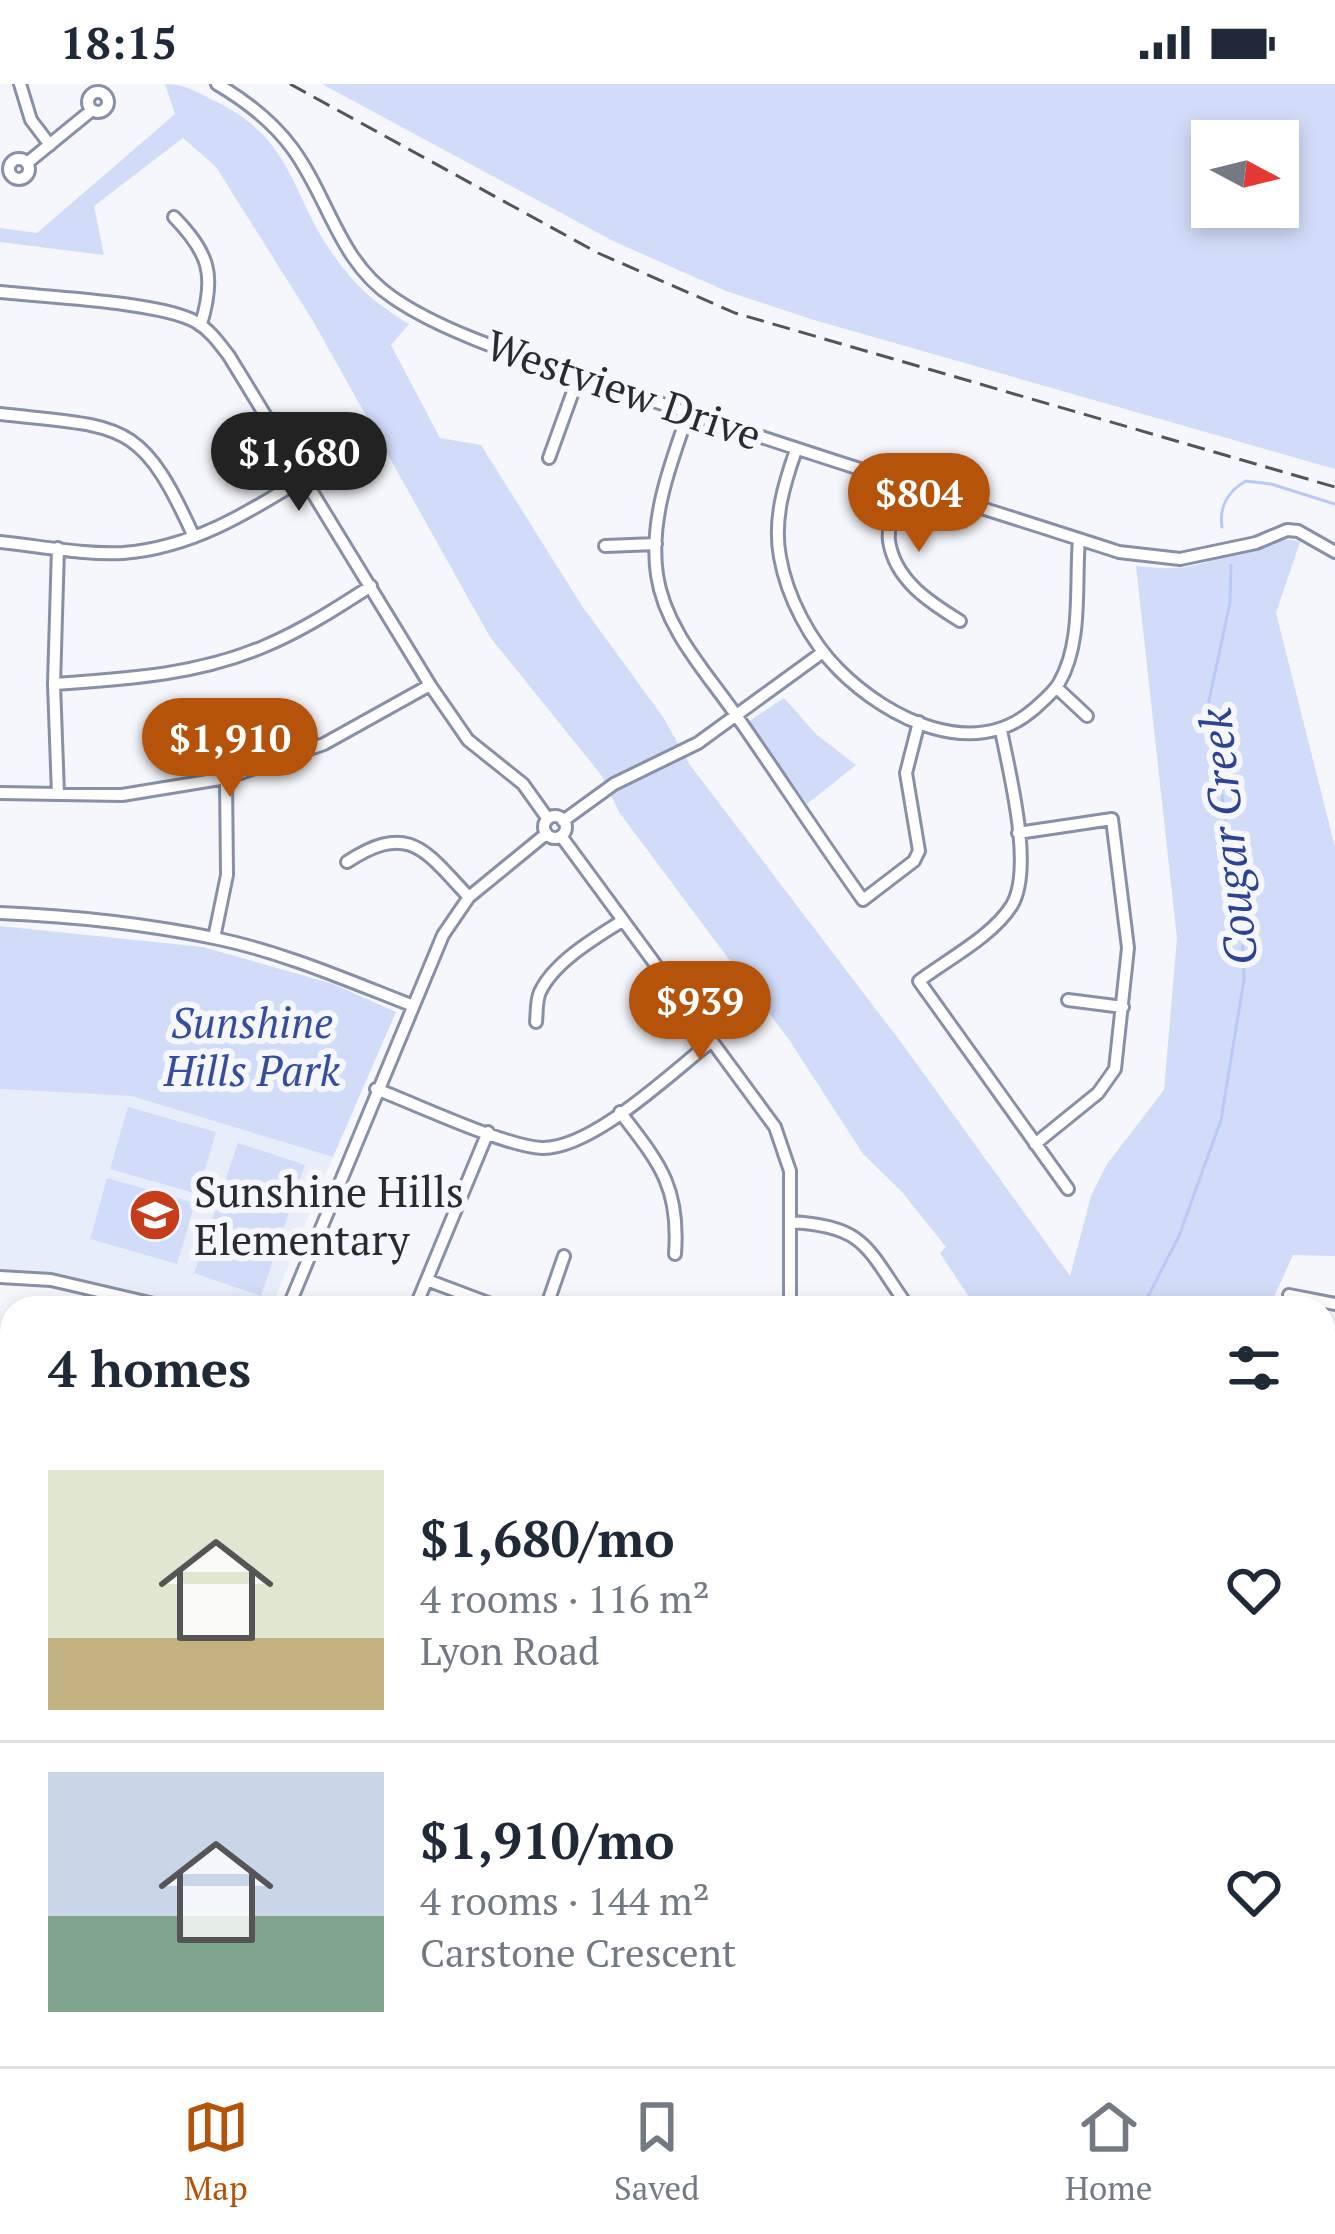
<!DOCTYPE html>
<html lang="en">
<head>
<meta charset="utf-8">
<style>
	body { margin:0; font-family:"PT Serif",serif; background:#f2f2f3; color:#1f2937; height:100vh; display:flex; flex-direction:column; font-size:45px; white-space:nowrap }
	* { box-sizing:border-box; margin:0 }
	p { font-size:39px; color:#747a83 }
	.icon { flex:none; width:66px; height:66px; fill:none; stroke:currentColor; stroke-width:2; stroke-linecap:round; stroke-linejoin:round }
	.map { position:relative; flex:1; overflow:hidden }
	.drawer { position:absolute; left:0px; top:1212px; width:1335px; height:771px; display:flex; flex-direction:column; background:#fff; border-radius:36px 36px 0 0; box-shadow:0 6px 18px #0003 }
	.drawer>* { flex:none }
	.needle { width:78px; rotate:97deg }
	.fabs { position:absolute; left:1191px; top:36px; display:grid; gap:24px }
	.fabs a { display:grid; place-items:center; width:108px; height:108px; border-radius:0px; background:#fff; box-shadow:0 6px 18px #0003; font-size:60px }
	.price { position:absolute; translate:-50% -102px; padding:0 27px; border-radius:42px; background:#b45309; color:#fff; font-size:39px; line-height:78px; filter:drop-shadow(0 3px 6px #0008) }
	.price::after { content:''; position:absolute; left:50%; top:72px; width:36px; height:27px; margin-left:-18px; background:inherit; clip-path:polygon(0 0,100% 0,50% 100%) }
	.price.current { background:#222; color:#fff }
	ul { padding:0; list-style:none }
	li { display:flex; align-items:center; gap:36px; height:300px; padding:0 48px }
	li+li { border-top:3px solid #e0e1e3 }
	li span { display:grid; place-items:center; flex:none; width:336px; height:240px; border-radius:0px; color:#555 }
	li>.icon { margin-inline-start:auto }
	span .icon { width:144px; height:144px; fill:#fffc; stroke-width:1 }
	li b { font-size:51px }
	h2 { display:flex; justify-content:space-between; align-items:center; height:144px; padding:0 48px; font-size:51px }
	.status { display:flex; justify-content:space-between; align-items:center; height:84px; padding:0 60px; background:#fff; direction:ltr }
	.status svg { height:33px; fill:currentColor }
	.menu { display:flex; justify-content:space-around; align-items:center; height:168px; border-top:3px solid #e0e1e3; background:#fff; font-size:33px; color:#747a83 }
	.menu a { display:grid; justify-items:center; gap:6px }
	.menu .current { color:#b45309 }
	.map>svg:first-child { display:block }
	.built { fill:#e8edfa }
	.green { fill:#d1dcf8; fill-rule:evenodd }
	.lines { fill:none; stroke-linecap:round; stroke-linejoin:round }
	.stream { stroke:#b9c9f5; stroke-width:3 }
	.minor-casing { stroke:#8890a7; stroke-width:16 }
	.minor { stroke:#fff; stroke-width:10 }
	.rail { stroke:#52555d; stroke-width:3; stroke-dasharray:18 9; stroke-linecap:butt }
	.labels { text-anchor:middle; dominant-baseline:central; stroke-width:12; stroke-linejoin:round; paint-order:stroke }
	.street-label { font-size:42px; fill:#282b34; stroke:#f5f7fc }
	.park-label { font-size:42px; font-style:italic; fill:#364c9e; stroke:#f5f7fc }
	.poi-label { font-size:42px; fill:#282b34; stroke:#f5f7fc; text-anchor:start }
	.water-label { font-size:45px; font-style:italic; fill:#2d4293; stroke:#f5f7fc }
</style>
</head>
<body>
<div class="status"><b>18:15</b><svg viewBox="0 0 49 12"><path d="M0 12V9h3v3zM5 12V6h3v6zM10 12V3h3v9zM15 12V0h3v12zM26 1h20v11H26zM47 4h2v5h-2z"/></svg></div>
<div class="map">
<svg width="1335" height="1982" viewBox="0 0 1335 1982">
	<rect width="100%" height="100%" fill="#f5f7fc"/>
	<path class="built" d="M0 1005 130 1012 333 1073 271 1224H192L77 1199 0 1188Z
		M1323 1368 1335 1370V1680L1323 1679Z
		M81 1971H393L385 1982H78Z"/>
	<path class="green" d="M165 0C185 0 199 9 217 18 295 57 290 111 334 172 357 204 375 219 409 240L391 261 440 354 481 361 582 522 663 633 690 681 903 961 1070 1192 1091 1112 1107 1080 1164 1006 1177 854 1136 482C1157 484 1175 486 1196 481 1223 475 1277 448 1300 458L1276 529 1335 763V1172L1293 1171 1269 1224H976L940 1169 946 1163 902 1108 863 1070 790 957 619 728 602 692 490 553 313 237 216 83 183 54 94 122 104 171 0 158V144L37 149 175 30Z
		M322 0H1335V385L814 236 726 207 613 157ZM1212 57H1278V123H1212Z
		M784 614 816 650 856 681 807 720 748 638Z
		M0 842 203 863 333 900 396 928 333 1073 131 1012 0 1005Z
		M128 1023 216 1048 198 1110 110 1085Z
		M238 1059 305 1081 261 1212 194 1189Z
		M107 1094 195 1119 177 1180 90 1155Z
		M1323 1262 1335 1263V1370L1323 1368Z
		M1323 1609 1335 1610V1675L1323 1674Z
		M29 1971H80L77 1982H27Z
		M711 1971H892L885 1982H709Z"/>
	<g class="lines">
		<path class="stream" d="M1222 443C1219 423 1228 407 1246 397L1271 400 1335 420
			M1142 1224 1179 1152 1221 1036 1244 896 1242 842 1208 621 1230 519 1231 481
			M778 1982 783 1971"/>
		<g class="minor-casing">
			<path id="minor" d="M20 0 31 36 50 61
				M217 0C246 17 272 37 292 64 329 114 338 176 392 213 449 253 543 279 610 302 779 361 949 413 1119 468L1180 475 1256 459 1287 446 1298 447 1335 468
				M88 18a10 10 0 1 1 20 0a10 10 0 1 1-20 0Z
				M9 85a10 10 0 1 1 20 0a10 10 0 1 1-20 0Z
				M27 79 92 26
				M174 133C209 169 216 191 201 240
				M0 208C45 213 162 218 196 238 210 246 219 259 229 272L430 601 468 656 523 700 548 735
				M0 330C122 344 140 333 194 453
				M688 330C670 381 649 436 657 491 665 546 708 590 738 634 780 694 820 756 863 816L914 777 919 767 906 689 919 638
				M796 366C784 400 773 436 780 473 787 513 810 557 839 586 888 635 974 678 1034 625 1043 617 1053 609 1059 599 1083 558 1075 501 1079 455
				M549 374 579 291
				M899 398C896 415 887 440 889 457 895 496 929 518 960 537
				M0 458C40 462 83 471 123 469 191 464 248 429 304 394
				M605 462 656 460
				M58 464 54 600 58 710
				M54 600C126 595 198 591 265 562 303 546 337 524 371 502
				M1057 604 1087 632
				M1001 646C1009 688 1034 783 1012 821 993 852 948 875 919 897L1068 1105
				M0 709 122 711 226 694 324 660 430 601
				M544 743a11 11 0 1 1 22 0a11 11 0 1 1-22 0Z
				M563 737 614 700 698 659 823 568
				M1018 749 1112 735 1128 864 1115 985 1098 1009 1035 1060
				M561 752 775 1043 790 1087V1224
				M347 778C410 737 425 767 469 813
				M0 829C74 832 147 840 219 855 285 869 349 897 411 921
				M214 854 227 791 226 694
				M1068 916 1123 923
				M536 938C537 929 536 916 540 908 554 878 595 854 622 837
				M376 1005C416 1020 504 1062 542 1064 593 1065 672 988 712 957
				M620 1028C659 1079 680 1102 675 1170
				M791 1138C868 1142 867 1166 909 1224
				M0 1193 51 1196 171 1224
				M427 1196 501 1224
				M1289 1211 1335 1220
				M288 1224 443 851 469 813 546 750
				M415 1224 488 1048
				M546 1224 564 1172
				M0 1295 12 1301
				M0 1454H12
				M0 1581 12 1582
				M0 1710 12 1645
				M0 1719 12 1729
				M1323 1742 1335 1744
				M1323 1879 1335 1881
				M625 1971 638 1982
				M397 1982 405 1971
				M525 1982 532 1971
				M1052 1982 1053 1971
				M1198 1982 1199 1971"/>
		</g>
		<use href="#minor" class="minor"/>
		<path class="rail" d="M290 0 598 169 735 229 1335 403"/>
	</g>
	<defs>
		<g id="school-disc" transform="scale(2.7)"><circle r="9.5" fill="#c63d1b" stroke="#f5f7fc"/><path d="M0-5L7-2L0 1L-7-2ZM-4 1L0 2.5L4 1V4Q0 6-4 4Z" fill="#fff"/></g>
	</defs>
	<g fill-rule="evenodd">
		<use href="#school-disc" x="155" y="1131"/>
	</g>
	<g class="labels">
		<g class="street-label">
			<text transform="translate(624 305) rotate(19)">Westview Drive</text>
		</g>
		<g class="park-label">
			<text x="252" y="938">Sunshine<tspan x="252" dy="48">Hills Park</tspan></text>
		</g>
		<g class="poi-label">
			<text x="194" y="1107">Sunshine Hills<tspan x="194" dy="48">Elementary</tspan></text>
		</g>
		<g class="water-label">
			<text transform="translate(1227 753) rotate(-96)">Cougar Creek</text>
		</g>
	</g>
</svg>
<div class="fabs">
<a><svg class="needle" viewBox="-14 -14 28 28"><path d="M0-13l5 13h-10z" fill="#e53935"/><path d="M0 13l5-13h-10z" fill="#747a83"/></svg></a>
</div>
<b class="price current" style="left:299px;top:430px">$1,680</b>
<b class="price" style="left:919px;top:471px">$804</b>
<b class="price" style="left:230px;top:716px">$1,910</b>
<b class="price" style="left:700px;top:979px">$939</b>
<section class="drawer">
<h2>4 homes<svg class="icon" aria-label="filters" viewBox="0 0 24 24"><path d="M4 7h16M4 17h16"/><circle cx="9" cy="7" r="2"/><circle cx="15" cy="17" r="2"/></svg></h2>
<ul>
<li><span style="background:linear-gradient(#dfe7d0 70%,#c2b280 0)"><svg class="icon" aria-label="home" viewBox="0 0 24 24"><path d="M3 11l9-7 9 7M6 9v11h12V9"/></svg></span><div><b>$1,680/mo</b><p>4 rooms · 116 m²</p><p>Lyon Road</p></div><svg class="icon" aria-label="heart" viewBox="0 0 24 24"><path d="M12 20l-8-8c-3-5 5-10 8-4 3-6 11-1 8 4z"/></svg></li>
<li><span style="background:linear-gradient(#c9d6e8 60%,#7fa58c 0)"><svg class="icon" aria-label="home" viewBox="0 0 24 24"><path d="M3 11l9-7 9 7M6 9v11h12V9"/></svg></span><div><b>$1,910/mo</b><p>4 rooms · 144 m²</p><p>Carstone Crescent</p></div><svg class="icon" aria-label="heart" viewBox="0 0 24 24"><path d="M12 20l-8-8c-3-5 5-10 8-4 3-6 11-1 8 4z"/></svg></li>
</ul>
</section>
</div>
<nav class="menu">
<a class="current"><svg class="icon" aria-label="map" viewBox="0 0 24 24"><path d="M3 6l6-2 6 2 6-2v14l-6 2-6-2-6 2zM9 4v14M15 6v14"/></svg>Map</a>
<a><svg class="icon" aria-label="saved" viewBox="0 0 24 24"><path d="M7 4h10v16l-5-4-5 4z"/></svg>Saved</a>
<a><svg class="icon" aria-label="home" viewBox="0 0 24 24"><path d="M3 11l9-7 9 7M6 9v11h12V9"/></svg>Home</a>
</nav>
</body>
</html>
